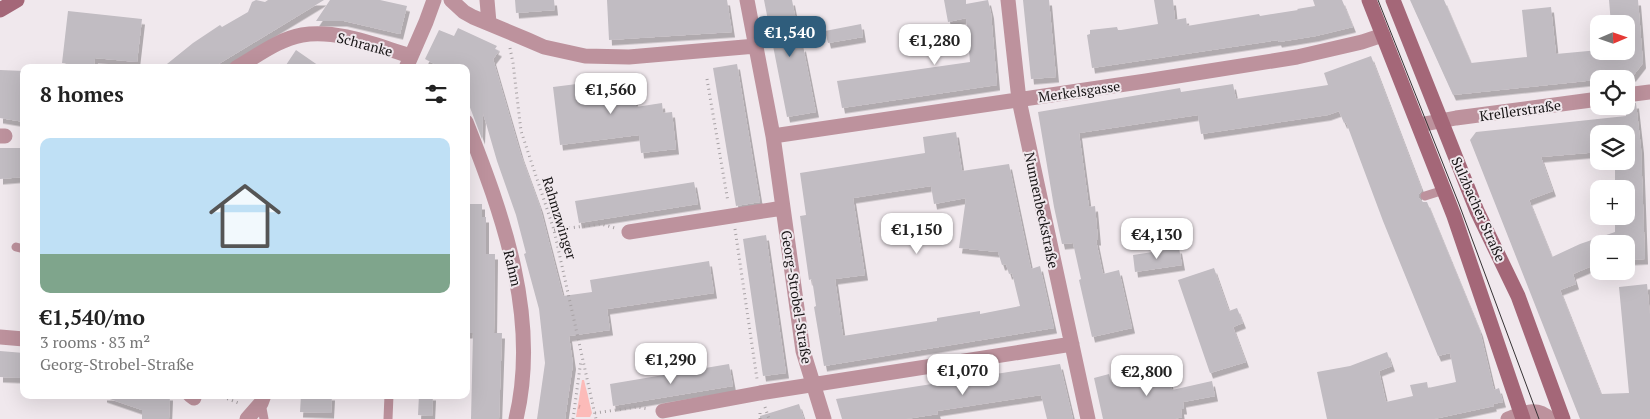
<!DOCTYPE html>
<html lang="en">
<head>
<meta charset="utf-8">
<style>
	body { margin:0; font-family:"PT Serif",serif; background:#f6f6f6; color:#222; height:100vh; display:flex; flex-direction:column; font-size:19px; white-space:nowrap }
	* { box-sizing:border-box; margin:0 }
	p { font-size:16px; color:#767676 }
	.icon { flex:none; width:28px; height:28px; fill:none; stroke:currentColor; stroke-width:2; stroke-linecap:round; stroke-linejoin:round }
	.map { position:relative; flex:1; overflow:hidden }
	.drawer { position:absolute; left:20px; top:64px; width:450px; height:335px; display:flex; flex-direction:column; background:#fff; border-radius:10px; box-shadow:0 5px 20px #0002 }
	.drawer>* { flex:none }
	.needle { width:32px; rotate:88deg }
	.buttons { position:absolute; left:1590px; top:15px; display:grid; gap:10px }
	.buttons a { display:grid; place-items:center; width:45px; height:45px; border-radius:10px; background:#fff; box-shadow:0 5px 20px #0002; font-size:25px }
	.price { position:absolute; translate:-50% -42px; padding:0 11px; border-radius:10px; background:#fff; color:#222; font-size:16px; line-height:32px; filter:drop-shadow(0 1px 2px #0008) }
	.price::after { content:''; position:absolute; left:50%; top:30px; width:15px; height:11px; margin-left:-8px; background:inherit; clip-path:polygon(0 0,100% 0,50% 100%) }
	.price.current { background:#2f5d7c; color:#fff }
	ul { padding:0; list-style:none }
	li { display:grid; align-content:center; gap:10px; height:265px; padding:0 20px }
	li+li { border-top:1px solid #e0e0e0 }
	li span { display:grid; place-items:center; height:155px; border-radius:10px; color:#555 }
	li>.icon { margin-inline-start:auto }
	span .icon { width:90px; height:90px; fill:#fffc; stroke-width:1 }
	li b { font-size:21px }
	h2 { display:flex; justify-content:space-between; align-items:center; height:60px; padding:0 20px; font-size:21px }
	.map>svg:first-child { display:block }
	.grass { fill:url(#grass-tufts) }
	.building { fill:#c1bcc2; fill-rule:evenodd; filter:url(#shadow) }
	.lines { fill:none; stroke-linecap:round; stroke-linejoin:round }
	.path { stroke:#a7a1a4; stroke-width:3; stroke-dasharray:1 4; stroke-linecap:butt }
	.lane { stroke:#bd929d; stroke-width:9 }
	.street { stroke:#bd929d; stroke-width:15 }
	.secondary { stroke:#a46778; stroke-width:15 }
	.tram { stroke:#363234; stroke-width:1 }
	.labels { text-anchor:middle; dominant-baseline:central; stroke-width:4; stroke-linejoin:round; paint-order:stroke }
	.street-label { font-size:14px; fill:#171415; stroke:#f0e8ed }
</style>
</head>
<body>
<div class="map">
<svg width="1650" height="419" viewBox="0 0 1650 419">
	<defs>
		<pattern id="grass-tufts" width="24" height="20" patternUnits="userSpaceOnUse" patternTransform="scale(1.25)"><rect width="24" height="20" fill="#fcbbb9"/><path d="M3 7l-1-3M5 7V3M7 7l1-3M15 17l-1-3M17 17v-4M19 17l1-3" fill="none" stroke="#d7a09e"/></pattern>
		<filter id="shadow"><feDropShadow dx="3" dy="5.5" stdDeviation="0" flood-color="#0004"/></filter>
	</defs>
	<rect width="100%" height="100%" fill="#f0e8ed"/>
	<path class="grass" d="M582 380H584L592 413 590 417H576Z"/>
	<path class="building" d="M256 0 265 2 268 0H324L212 68H162L193 43 220 25 222 27 248 12 252 2Z
		M330 0H380L407 6 400 34 344 21H316Z
		M515 0H554L555 10 516 13Z
		M607 0H727L732 32 609 40Z
		M764 0H792L801 47 803 46 816 112 787 117Z
		M944 0H966V4L988 0 991 13 997 85 842 108 837 81 970 62 966 18 948 22Z
		M1023 0H1049L1056 77 1031 79Z
		M1154 0H1173L1175 20 1186 18 1187 26 1259 14 1260 16 1298 10 1297 9 1315 6 1313 0H1342L1353 27 1316 36 1279 42 1278 40 1092 68 1087 35 1090 34V30L1117 27 1118 30H1121L1158 24Z
		M1410 0H1444L1471 63 1527 57 1522 10 1551 7 1556 54 1599 50 1626 51V24H1611L1609 0H1638L1643 63 1633 76 1453 95Z
		M68 11 142 19 137 62 95 58 94 67 62 63Z
		M861 24 863 37 828 43 825 31Z
		M458 28 497 46 495 49 499 51 493 59 521 155 540 207 563 296 592 292 590 280 709 261 714 293 607 309 610 330 569 336 573 364 565 419H537L545 363 539 309 524 254 526 253 516 215 497 161 483 113 482 139 466 97V68H442L425 59 439 30 454 36Z
		M296 50 322 68H284Z
		M1371 56 1422 190 1419 194V198L1423 202H1427L1480 331 1494 390 1499 388 1503 402 1493 404 1494 406 1434 419H1327L1317 372 1350 366 1387 352 1392 366 1379 371 1386 402 1413 396 1410 385 1427 382 1428 388 1456 382 1450 353 1438 356 1383 221 1346 122 1344 123 1339 111 1328 115 1201 134 1198 115 1079 133 1089 207 1095 206 1098 240H1096L1103 274 1119 270 1132 328 1092 337 1079 280 1081 279 1073 243 1062 244 1054 207 1038 112 1180 88 1181 92 1233 84 1236 99 1328 85 1324 73Z
		M737 64 760 202 736 206 713 68Z
		M0 70 24 71V122L0 118Z
		M632 77 636 107 662 103 663 113 672 112 676 149 641 153 639 135 560 145 553 87Z
		M1636 103 1641 148 1645 259 1626 260V244H1599V263L1573 274 1576 284 1560 290 1601 394 1629 393 1619 287 1647 284 1650 315V419H1580L1470 140 1476 132 1626 116V104ZM1599 134H1626V161H1615V189H1626V216H1615V232L1580 244 1552 257 1529 200 1553 191 1541 157 1599 152Z
		M956 132 962 171 1009 164 1031 269 1040 266 1054 328 824 366 814 307 816 306 812 279 809 280 800 216 806 215 800 173 925 153 923 137ZM931 186 934 204 966 198 959 248 998 252 1002 265 1006 264 1009 274 1012 273 1020 306 980 314V311L937 318V321L843 336 835 279 865 275 853 198Z
		M0 148H24V177L0 179Z
		M694 182 698 204 579 223 575 201Z
		M466 204H482V217H486V254H495L494 333H502L499 419H471L473 333H466Z
		M766 235 786 373 763 376 743 239Z
		M1179 248 1182 265 1135 272 1133 255Z
		M1214 268 1229 311 1237 308 1243 323 1233 327 1246 362 1210 373 1178 280Z
		M0 351 24 353V378L0 377Z
		M729 364 733 386 613 406 610 384Z
		M1060 364 1073 419H1047L1041 395 937 411 938 414 906 419H842L836 399Z
		M1167 370 1172 390 1212 381 1215 396 1183 402 1184 409H1181L1182 417 1175 419H1103L1094 378 1109 374 1111 382Z
		M104 395H170L169 419H142V410L104 397Z
		M301 395H332L331 413 300 412Z
		M419 395H433L432 416 418 415Z
		M799 404 804 419H760V416Z"/>
	<g class="lines">
		<path class="path" d="M510 48 513 63 521 131 554 230 596 419
			M707 79 728 202
			M735 229 757 379
			M554 230 601 224 615 228
			M218 395 241 404
			M765 407 769 419
			M595 413 637 407 649 409
			M573 419 581 360
			M760 419V409"/>
		<path class="lane" d="M1425 196 1444 190
			M16 247 24 249
			M261 403 264 419
			M388 419 389 395"/>
		<path class="street" d="M451 0 464 12 473 17 528 40 544 47 585 56 629 57 756 46
			M487 0 489 23
			M747 0 773 136 803 351 824 419
			M1008 0 1019 100 1088 419
			M236 68C257 56 279 39 302 35 338 29 377 46 411 56
			M406 68 426 22 434 0
			M1626 95 1650 92
			M466 122C503 215 540 318 516 419
			M1419 125 1456 118 1599 99
			M0 136H5
			M773 136 1146 81 1297 57 1362 42 1383 35
			M629 232 783 208
			M0 337 24 339
			M190 395 194 398
			M663 411 760 393 1072 344
			M247 419 261 403 264 395
			M1508 419C1524 413 1536 406 1550 419"/>
		<path class="secondary" d="M1369 0 1454 216 1523 419
			M1393 0 1477 211 1518 296 1563 419
			M0 10 17 0"/>
		<path class="tram" d="M1378 0 1459 204 1539 419"/>
	</g>
	<g class="labels">
		<g class="street-label">
			<text transform="translate(365 44) rotate(15)">Schranke</text>
			<text transform="translate(1079 91) rotate(-8)">Merkelsgasse</text>
			<text transform="translate(1520 110) rotate(-8)">Krellerstraße</text>
			<text transform="translate(1479 209) rotate(66)">Sulzbacher Straße</text>
			<text transform="translate(1042 210) rotate(78)">Nunnenbeckstraße</text>
			<text transform="translate(560 218) rotate(73)">Rahmzwinger</text>
			<text transform="translate(513 268) rotate(77)">Rahm</text>
			<text transform="translate(797 297) rotate(81)">Georg-Strobel-Straße</text>
		</g>
	</g>
</svg>
<div class="buttons">
<a><svg class="needle" viewBox="-14 -14 28 28"><path d="M0-13l5 13h-10z" fill="#e53935"/><path d="M0 13l5-13h-10z" fill="#767676"/></svg></a>
<a><svg class="icon" aria-label="locate" viewBox="0 0 24 24"><circle cx="12" cy="12" r="6"/><path d="M12 2v4M12 18v4M2 12h4M18 12h4"/></svg></a>
<a><svg class="icon" aria-label="layers" viewBox="0 0 24 24"><path d="M12 4l9 5-9 5-9-5zM3 14l9 5 9-5"/></svg></a>
<a>+</a>
<a>−</a>
</div>
<b class="price current" style="left:790px;top:58px">€1,540</b>
<b class="price" style="left:935px;top:66px">€1,280</b>
<b class="price" style="left:611px;top:115px">€1,560</b>
<b class="price" style="left:917px;top:255px">€1,150</b>
<b class="price" style="left:1157px;top:260px">€4,130</b>
<b class="price" style="left:671px;top:385px">€1,290</b>
<b class="price" style="left:963px;top:396px">€1,070</b>
<b class="price" style="left:1147px;top:397px">€2,800</b>
<section class="drawer">
<h2>8 homes<svg class="icon" aria-label="filters" viewBox="0 0 24 24"><path d="M4 7h16M4 17h16"/><circle cx="9" cy="7" r="2"/><circle cx="15" cy="17" r="2"/></svg></h2>
<ul>
<li><span style="background:linear-gradient(#bfe0f5 75%,#7fa58c 0)"><svg class="icon" aria-label="home" viewBox="0 0 24 24"><path d="M3 11l9-7 9 7M6 9v11h12V9"/></svg></span><div><b>€1,540/mo</b><p>3 rooms · 83 m²</p><p>Georg-Strobel-Straße</p></div></li>
</ul>
</section>
</div>
</body>
</html>
